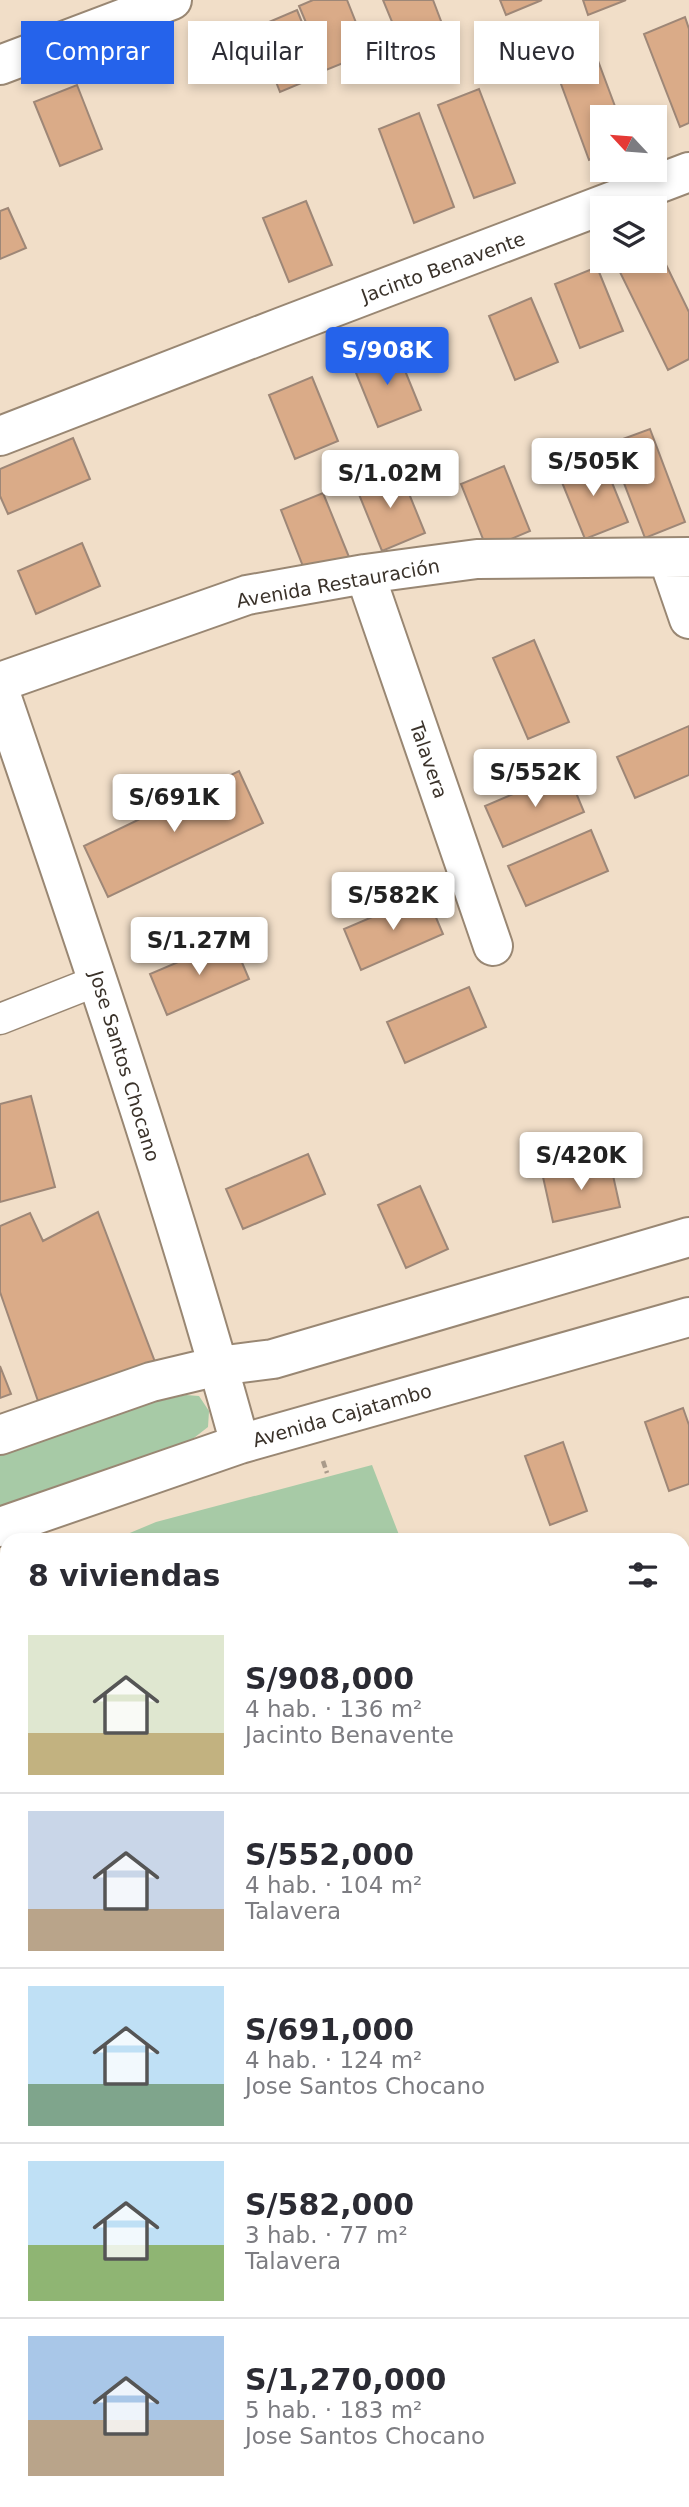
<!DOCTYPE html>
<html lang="es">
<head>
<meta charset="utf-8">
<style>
	body { margin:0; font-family:"DejaVu Sans",sans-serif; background:#f2f2f3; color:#2b2b33; height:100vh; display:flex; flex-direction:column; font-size:26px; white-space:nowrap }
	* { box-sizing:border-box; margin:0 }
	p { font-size:23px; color:#7c7c81 }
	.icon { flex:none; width:38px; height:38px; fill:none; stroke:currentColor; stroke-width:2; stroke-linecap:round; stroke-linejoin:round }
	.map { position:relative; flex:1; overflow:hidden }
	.side { position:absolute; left:0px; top:1533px; width:690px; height:975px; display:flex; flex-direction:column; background:#fff; border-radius:21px 21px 0 0; box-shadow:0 4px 10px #0003 }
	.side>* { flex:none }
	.guide { position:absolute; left:21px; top:21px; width:648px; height:63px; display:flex; gap:14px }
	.needle { width:46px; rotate:296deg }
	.tools { position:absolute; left:590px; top:105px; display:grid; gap:14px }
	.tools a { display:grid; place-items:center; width:77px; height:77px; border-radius:0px; background:#fff; box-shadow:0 4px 10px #0003; font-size:35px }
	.price { position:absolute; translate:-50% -60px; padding:0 16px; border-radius:7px; background:#fff; color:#222; font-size:23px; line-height:46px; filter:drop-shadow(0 2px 4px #0008) }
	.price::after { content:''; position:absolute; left:50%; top:42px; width:21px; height:16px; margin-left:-10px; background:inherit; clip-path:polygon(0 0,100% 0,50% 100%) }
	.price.current { background:#2563eb; color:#fff }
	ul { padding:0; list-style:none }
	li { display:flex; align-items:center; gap:21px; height:175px; padding:0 28px }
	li+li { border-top:2px solid #e1e1e2 }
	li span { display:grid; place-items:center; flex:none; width:196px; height:140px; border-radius:0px; color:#555 }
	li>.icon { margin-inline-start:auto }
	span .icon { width:84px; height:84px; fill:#fffc; stroke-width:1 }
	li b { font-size:30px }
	h2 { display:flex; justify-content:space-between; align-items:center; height:84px; padding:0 28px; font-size:30px }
	.chip { padding:0 24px; border-radius:0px; background:#fff; box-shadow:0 4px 10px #0003; font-size:24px; line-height:63px }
	.chip.current { background:#2563eb; color:#fff }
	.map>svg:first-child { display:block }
	.green { fill:#a7caa6 }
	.building { fill:#daab88; stroke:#9e8777; stroke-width:2 }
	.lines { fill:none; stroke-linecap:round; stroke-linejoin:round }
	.pedestrian-casing { stroke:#998773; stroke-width:33 }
	.minor-casing { stroke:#998773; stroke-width:42 }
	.tertiary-casing { stroke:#998773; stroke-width:42 }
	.path { stroke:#a99a8a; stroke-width:4.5; stroke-dasharray:7 3.5; stroke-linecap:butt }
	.pedestrian { stroke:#fff; stroke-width:30 }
	.minor { stroke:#fff; stroke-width:38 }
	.tertiary { stroke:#fff; stroke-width:38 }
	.labels { text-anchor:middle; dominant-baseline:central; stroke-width:5; stroke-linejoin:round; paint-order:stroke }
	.street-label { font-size:19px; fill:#3a322a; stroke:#fff }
</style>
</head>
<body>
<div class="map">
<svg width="689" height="2507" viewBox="0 0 689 2507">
	<rect width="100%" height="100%" fill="#f1dec8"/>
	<path class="green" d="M186 1395 199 1396 209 1411 208 1427 190 1441 0 1508V1455L157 1401Z
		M372 1465 401 1540H113L156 1522Z"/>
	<path class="building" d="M313 0H347L368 53 326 70 299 6Z
		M383 0H433L444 29 402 46Z
		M500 0H542L506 15Z
		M583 0H626L588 15Z
		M297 10 323 74 280 92 255 28Z
		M685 17 689 29V123L680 127 644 34Z
		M594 50 619 117H602V154L589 160 554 65Z
		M77 85 102 149 60 166 34 102Z
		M479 89 515 183 474 198 438 105Z
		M419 113 454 207 414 223 379 129Z
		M306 201 332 265 289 282 263 218Z
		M8 208 26 248 0 259V211Z
		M656 244 689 312V359L668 370 616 264 622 261H654Z
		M597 267 623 331 580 348 555 284Z
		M531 298 558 362 515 380 489 316Z
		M395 346 421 410 378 427 352 363Z
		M312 377 338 441 295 459 269 395Z
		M650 429 685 522 645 538 609 444Z
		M73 438 90 479 8 514 0 496V469Z
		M602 458 628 522 585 539 559 475Z
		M504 466 530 531 487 549 461 484Z
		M399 469 425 533 382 551 356 487Z
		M323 493 349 557 306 574 281 510Z
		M82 543 100 586 36 614 18 571Z
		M534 640 569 722 528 739 493 658Z
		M689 726V775L635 798 617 757Z
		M239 771 263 823 108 897 84 846Z
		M567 771 584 812 503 847 485 806Z
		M591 830 608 871 526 906 508 866Z
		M426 894 443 934 361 970 344 929Z
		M232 939 249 979 167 1015 150 974Z
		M469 987 486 1027 405 1063 387 1022Z
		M31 1096 55 1187 0 1202V1104Z
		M308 1154 325 1194 243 1229 226 1189Z
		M610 1162 620 1207 553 1222 543 1177Z
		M420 1186 448 1249 406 1268 378 1205Z
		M98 1212 155 1362 38 1401 0 1292V1226L30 1213 43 1241Z
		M0 1366 11 1394 0 1398Z
		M683 1408 689 1425V1484L669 1491 645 1422Z
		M563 1442 587 1511 550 1525 525 1456Z
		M682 1602 689 1620V1637L682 1640Z
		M0 1620 7 1635V1682L0 1685Z
		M7 1775V1818L3 1819 0 1809V1777Z
		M689 2312V2348L682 2350V2313Z
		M7 2368V2412L0 2414V2370Z
		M689 2475V2507H656L654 2501H682V2477Z"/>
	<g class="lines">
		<g class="pedestrian-casing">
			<path id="pedestrian" d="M0 1019 99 980"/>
		</g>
		<g class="minor-casing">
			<path id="minor" d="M0 65 172 0
				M0 436C229 346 459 260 689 172
				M668 558 689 619
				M365 574 493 946
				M0 682 247 595 365 574 477 559 689 557
				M682 1686 689 1683
				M0 1956 7 1954
				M682 2024 689 2022
				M0 2033 7 2052
				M682 2396 689 2394
				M174 2501 177 2507
				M578 2501 580 2507
				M349 2507 385 2501"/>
		</g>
		<g class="tertiary-casing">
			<path id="tertiary" d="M0 692C85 941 170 1190 240 1444
				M0 1435 151 1382 218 1366 273 1359 689 1237
				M0 1527 240 1444 689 1317"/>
		</g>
		<path class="path" d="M323 1461 327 1473"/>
		<use href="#pedestrian" class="pedestrian"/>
		<use href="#minor" class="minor"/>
		<use href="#tertiary" class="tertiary"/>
	</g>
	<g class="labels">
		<g class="street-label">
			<text transform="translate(443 267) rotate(-20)">Jacinto Benavente</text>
			<text transform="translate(338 583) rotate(-10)">Avenida Restauración</text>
			<text transform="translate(429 760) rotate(71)">Talavera</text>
			<text transform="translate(125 1066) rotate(73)">Jose Santos Chocano</text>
			<text transform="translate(342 1415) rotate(-16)">Avenida Cajatambo</text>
		</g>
	</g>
</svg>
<div class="tools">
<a><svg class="needle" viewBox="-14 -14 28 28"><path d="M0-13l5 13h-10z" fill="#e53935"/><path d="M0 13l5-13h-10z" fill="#7c7c81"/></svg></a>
<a><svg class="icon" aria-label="layers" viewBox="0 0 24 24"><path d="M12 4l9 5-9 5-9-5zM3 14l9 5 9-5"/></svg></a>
</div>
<b class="price current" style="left:387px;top:387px">S/908K</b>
<b class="price" style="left:593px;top:498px">S/505K</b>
<b class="price" style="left:390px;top:510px">S/1.02M</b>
<b class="price" style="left:535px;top:809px">S/552K</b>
<b class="price" style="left:174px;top:834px">S/691K</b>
<b class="price" style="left:393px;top:932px">S/582K</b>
<b class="price" style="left:199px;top:977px">S/1.27M</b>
<b class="price" style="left:581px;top:1192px">S/420K</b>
<div class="guide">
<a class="chip current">Comprar</a>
<a class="chip">Alquilar</a>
<a class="chip">Filtros</a>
<a class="chip">Nuevo</a>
</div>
<section class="side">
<h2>8 viviendas<svg class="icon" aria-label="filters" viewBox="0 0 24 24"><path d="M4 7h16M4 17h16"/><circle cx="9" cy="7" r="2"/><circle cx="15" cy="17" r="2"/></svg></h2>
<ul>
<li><span style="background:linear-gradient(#dfe7d0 70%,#c2b280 0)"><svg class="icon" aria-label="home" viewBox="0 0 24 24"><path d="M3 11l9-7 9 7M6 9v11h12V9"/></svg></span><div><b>S/908,000</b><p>4 hab. · 136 m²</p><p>Jacinto Benavente</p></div></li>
<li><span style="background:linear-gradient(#c9d6e8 70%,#b9a48a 0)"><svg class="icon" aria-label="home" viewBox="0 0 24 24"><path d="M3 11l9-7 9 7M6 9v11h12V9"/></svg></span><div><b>S/552,000</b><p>4 hab. · 104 m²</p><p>Talavera</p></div></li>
<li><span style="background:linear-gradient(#bfe0f5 70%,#7fa58c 0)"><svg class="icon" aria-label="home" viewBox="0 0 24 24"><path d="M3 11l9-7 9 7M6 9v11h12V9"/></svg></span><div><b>S/691,000</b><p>4 hab. · 124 m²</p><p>Jose Santos Chocano</p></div></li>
<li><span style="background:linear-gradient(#bfe0f5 60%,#8fb573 0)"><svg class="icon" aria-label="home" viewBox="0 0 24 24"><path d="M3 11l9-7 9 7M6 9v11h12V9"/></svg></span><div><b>S/582,000</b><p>3 hab. · 77 m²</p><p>Talavera</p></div></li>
<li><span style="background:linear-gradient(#a9c7e8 60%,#b9a48a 0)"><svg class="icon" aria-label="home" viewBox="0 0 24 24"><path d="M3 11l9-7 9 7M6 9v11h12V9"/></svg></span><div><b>S/1,270,000</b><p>5 hab. · 183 m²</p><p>Jose Santos Chocano</p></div></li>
</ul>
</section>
</div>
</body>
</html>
